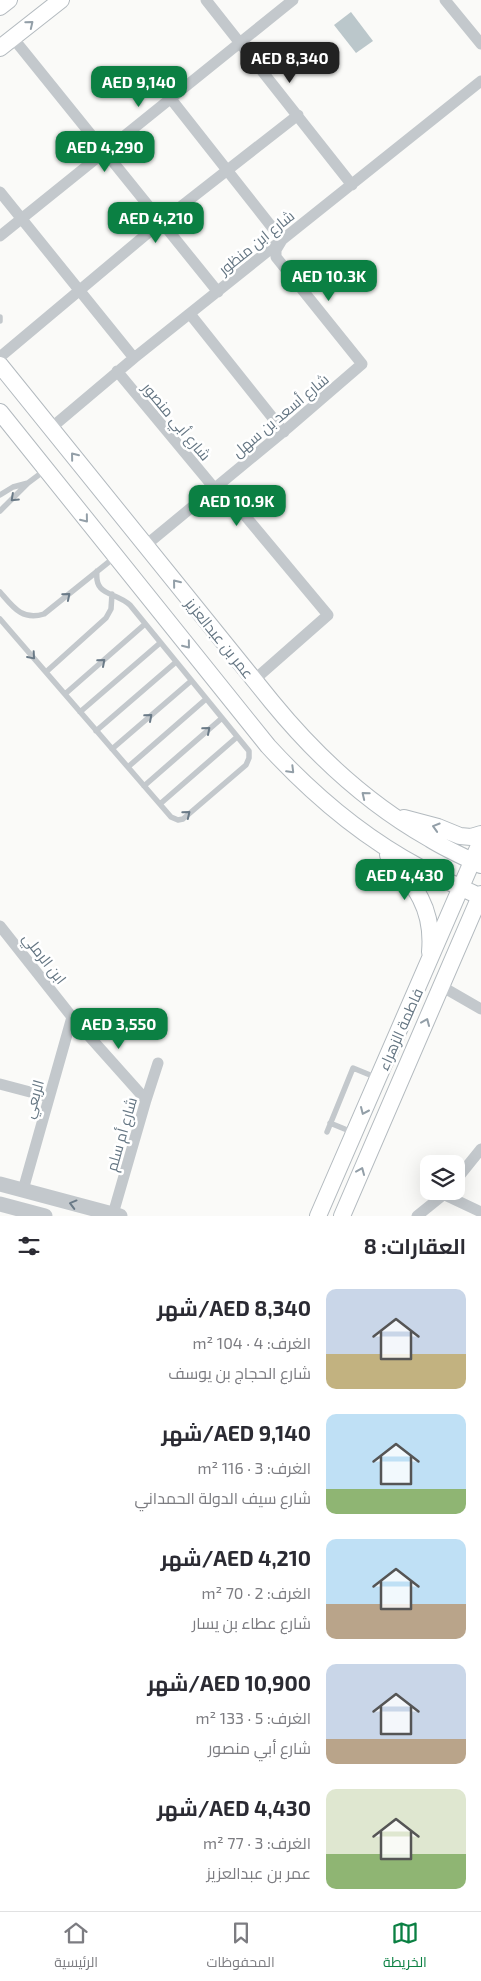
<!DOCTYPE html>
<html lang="ar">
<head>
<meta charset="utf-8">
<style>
	body { margin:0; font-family:"Exo 2",Cairo,sans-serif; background:#f7f7f7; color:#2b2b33; direction:rtl; height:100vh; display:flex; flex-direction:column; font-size:19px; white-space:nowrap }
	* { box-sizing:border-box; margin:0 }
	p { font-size:16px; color:#7c7c81 }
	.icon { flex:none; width:28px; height:28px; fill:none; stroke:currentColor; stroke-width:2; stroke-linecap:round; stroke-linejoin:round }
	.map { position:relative; height:1216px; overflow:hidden; direction:ltr }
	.sheet { display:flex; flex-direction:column; background:#fff; flex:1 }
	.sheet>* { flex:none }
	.fabs { position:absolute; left:420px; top:1155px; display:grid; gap:10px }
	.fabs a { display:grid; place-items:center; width:45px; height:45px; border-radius:10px; background:#fff; box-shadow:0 5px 20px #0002; font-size:25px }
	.price { position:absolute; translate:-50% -42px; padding:0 11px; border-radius:10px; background:#0b8043; color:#fff; font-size:16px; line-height:32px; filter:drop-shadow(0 1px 2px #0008) }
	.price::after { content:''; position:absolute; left:50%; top:30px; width:15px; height:11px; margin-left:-8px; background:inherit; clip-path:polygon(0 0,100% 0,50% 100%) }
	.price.active { background:#222; color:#fff }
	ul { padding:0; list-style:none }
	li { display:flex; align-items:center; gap:15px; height:125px; padding:0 15px }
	li span { display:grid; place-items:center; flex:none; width:140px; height:100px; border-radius:10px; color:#555 }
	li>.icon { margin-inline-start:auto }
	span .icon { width:60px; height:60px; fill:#fffc; stroke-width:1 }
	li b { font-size:21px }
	h2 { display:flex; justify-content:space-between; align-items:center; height:60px; padding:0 15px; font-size:21px }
	.tab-bar { display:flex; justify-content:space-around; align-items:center; height:70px; border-top:1px solid #e1e1e2; background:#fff; font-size:14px; color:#7c7c81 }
	.tab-bar a { display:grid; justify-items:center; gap:2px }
	.tab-bar .active { color:#0b8043 }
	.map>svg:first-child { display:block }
	.water { fill:#bbc7cb }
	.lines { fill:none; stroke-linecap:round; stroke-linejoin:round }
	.secondary-casing { stroke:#b3babf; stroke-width:18 }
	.service { stroke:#c3c8cc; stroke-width:5.5 }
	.minor { stroke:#c3c8cc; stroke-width:11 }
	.tertiary { stroke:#c3c8cc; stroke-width:15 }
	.secondary { stroke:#fff; stroke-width:16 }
	.oneway { stroke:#939fa8 }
	.oneway2 { stroke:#6a7a87 }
	.labels { text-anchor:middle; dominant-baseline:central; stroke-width:5; stroke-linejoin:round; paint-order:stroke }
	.street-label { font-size:15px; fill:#657683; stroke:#fff }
</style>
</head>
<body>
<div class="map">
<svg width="481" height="1216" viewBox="0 0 481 1216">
	<rect width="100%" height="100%" fill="#fafaf8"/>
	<path class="water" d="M351 12 373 41 356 53 334 25Z"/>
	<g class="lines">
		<g class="secondary-casing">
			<path id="secondary" d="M0 7 9 0
				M0 48 61 0
				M0 365 272 702C317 757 368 804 430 839 446 849 464 857 481 865
				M0 412 268 746C312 794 361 836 419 867 439 878 460 887 481 897
				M404 818 438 827 460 836 471 837 481 834
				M388 855C415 886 434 908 430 952
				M318 1216 481 841
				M342 1216 481 894"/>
		</g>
		<path class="service" d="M0 317V321
			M0 495 13 487 28 483
			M0 511 28 483 44 471
			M0 592C13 607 22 621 44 614L115 557
			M0 619 171 817 178 820 183 819 246 765 249 758V751L130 605C115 591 94 597 97 571
			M46 672 106 618 111 609 112 594
			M65 694 145 624
			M80 712 160 643
			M96 731 176 662
			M112 749 191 681
			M128 767 206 699
			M144 786 222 718
			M160 804 237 737
			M330 1123 352 1132
			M327 1132 353 1068 375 1077"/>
		<path class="minor" d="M206 0 352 185
			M445 0 481 44
			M13 38 218 292
			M0 192 134 358
			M0 236 293 0
			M190 314 284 432
			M0 357 161 222 298 115
			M117 371 215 489 227 494 328 615 254 680
			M51 428 134 358 481 81
			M146 545 289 427 362 364 276 257V250L282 240 171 99
			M0 926 72 1017 146 1100
			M441 986 481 1009
			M0 1084 49 1097
			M456 1180 481 1149
			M23 1190 72 1017
			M445 1195 481 1212
			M113 1214 146 1100 158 1063
			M417 1216 448 1191"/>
		<path class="tertiary" d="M0 1184 120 1216
			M0 1204 45 1216"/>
		<use href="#secondary" class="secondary"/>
	</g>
	<defs><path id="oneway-chevron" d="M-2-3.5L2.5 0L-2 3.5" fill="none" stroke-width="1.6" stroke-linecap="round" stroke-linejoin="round" transform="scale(1.25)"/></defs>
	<g class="oneway">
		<use href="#oneway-chevron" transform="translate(30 24) rotate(-39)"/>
		<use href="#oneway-chevron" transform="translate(74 456) rotate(-129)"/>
		<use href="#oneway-chevron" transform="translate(85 519) rotate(51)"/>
		<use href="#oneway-chevron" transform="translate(176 583) rotate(-129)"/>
		<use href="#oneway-chevron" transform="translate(187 645) rotate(51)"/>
		<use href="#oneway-chevron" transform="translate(291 770) rotate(45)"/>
		<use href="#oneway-chevron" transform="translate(365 795) rotate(-141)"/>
		<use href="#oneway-chevron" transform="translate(436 827) rotate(-163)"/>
		<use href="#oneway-chevron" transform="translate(426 1022) rotate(-67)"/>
		<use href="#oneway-chevron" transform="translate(364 1111) rotate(114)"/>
		<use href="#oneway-chevron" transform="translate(361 1171) rotate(-67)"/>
	</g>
	<g class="oneway2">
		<use href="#oneway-chevron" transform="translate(14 498) rotate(137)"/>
		<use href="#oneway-chevron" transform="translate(67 596) rotate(-40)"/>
		<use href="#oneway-chevron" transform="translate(32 656) rotate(49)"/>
		<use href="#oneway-chevron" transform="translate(102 662) rotate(-41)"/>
		<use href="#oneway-chevron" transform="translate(149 717) rotate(-41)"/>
		<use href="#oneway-chevron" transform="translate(207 730) rotate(-41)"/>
		<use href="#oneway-chevron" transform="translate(187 814) rotate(-39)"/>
		<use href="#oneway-chevron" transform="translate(73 1204) rotate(-165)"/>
	</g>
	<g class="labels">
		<g class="street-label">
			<text transform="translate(256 242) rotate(-39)">شارع ابن منظور</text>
			<text transform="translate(280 415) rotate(-40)">شارع أسعد بن سهل</text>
			<text transform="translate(177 421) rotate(50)">شارع أبي منصور</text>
			<text transform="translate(220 638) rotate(51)">عمر بن عبدالعزيز</text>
			<text transform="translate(45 958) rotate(52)">ابن الرملي</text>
			<text transform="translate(400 1029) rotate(-66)">فاطمة الزهراء</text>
			<text transform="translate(33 1099) rotate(-74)">الربعي</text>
			<text transform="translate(121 1134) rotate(-74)">شارع أم سلم</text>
		</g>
	</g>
</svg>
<div class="fabs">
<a><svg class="icon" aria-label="layers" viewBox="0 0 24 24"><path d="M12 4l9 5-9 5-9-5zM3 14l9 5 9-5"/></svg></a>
</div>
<b class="price active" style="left:290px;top:84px">AED 8,340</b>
<b class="price" style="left:139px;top:108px">AED 9,140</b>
<b class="price" style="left:105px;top:173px">AED 4,290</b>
<b class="price" style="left:156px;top:244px">AED 4,210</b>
<b class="price" style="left:329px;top:302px">AED 10.3K</b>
<b class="price" style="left:237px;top:527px">AED 10.9K</b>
<b class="price" style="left:405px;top:901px">AED 4,430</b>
<b class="price" style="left:119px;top:1050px">AED 3,550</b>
</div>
<section class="sheet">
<h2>العقارات: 8<svg class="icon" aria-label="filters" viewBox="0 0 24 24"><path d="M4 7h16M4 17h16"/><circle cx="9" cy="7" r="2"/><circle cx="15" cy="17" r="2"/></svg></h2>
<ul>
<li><span style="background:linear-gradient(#c9d6e8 65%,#c2b280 0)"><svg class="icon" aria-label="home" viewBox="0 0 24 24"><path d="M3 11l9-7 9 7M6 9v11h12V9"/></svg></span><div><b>AED 8,340/شهر</b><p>الغرف: 4 · 104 m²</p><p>شارع الحجاج بن يوسف</p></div></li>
<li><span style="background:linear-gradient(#bfe0f5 75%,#8fb573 0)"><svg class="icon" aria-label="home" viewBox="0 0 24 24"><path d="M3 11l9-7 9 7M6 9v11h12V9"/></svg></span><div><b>AED 9,140/شهر</b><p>الغرف: 3 · 116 m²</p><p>شارع سيف الدولة الحمداني</p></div></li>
<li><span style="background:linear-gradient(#bfe0f5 65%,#b9a48a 0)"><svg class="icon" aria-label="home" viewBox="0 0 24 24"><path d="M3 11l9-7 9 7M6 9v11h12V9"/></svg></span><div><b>AED 4,210/شهر</b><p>الغرف: 2 · 70 m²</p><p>شارع عطاء بن يسار</p></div></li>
<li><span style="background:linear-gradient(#c9d6e8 75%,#b9a48a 0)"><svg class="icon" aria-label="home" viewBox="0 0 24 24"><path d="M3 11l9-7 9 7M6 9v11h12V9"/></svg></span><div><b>AED 10,900/شهر</b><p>الغرف: 5 · 133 m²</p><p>شارع أبي منصور</p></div></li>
<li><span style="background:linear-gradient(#dfe7d0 65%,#8fb573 0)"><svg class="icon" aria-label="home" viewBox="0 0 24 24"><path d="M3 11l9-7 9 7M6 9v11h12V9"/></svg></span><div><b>AED 4,430/شهر</b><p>الغرف: 3 · 77 m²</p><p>عمر بن عبدالعزيز</p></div></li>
</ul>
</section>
<nav class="tab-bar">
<a class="active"><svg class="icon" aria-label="map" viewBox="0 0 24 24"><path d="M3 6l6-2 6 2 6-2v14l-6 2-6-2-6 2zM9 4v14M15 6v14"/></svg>الخريطة</a>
<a><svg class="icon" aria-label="saved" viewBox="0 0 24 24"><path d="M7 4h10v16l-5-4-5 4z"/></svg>المحفوظات</a>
<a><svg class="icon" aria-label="home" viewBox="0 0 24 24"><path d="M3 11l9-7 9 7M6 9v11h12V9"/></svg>الرئيسية</a>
</nav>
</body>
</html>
